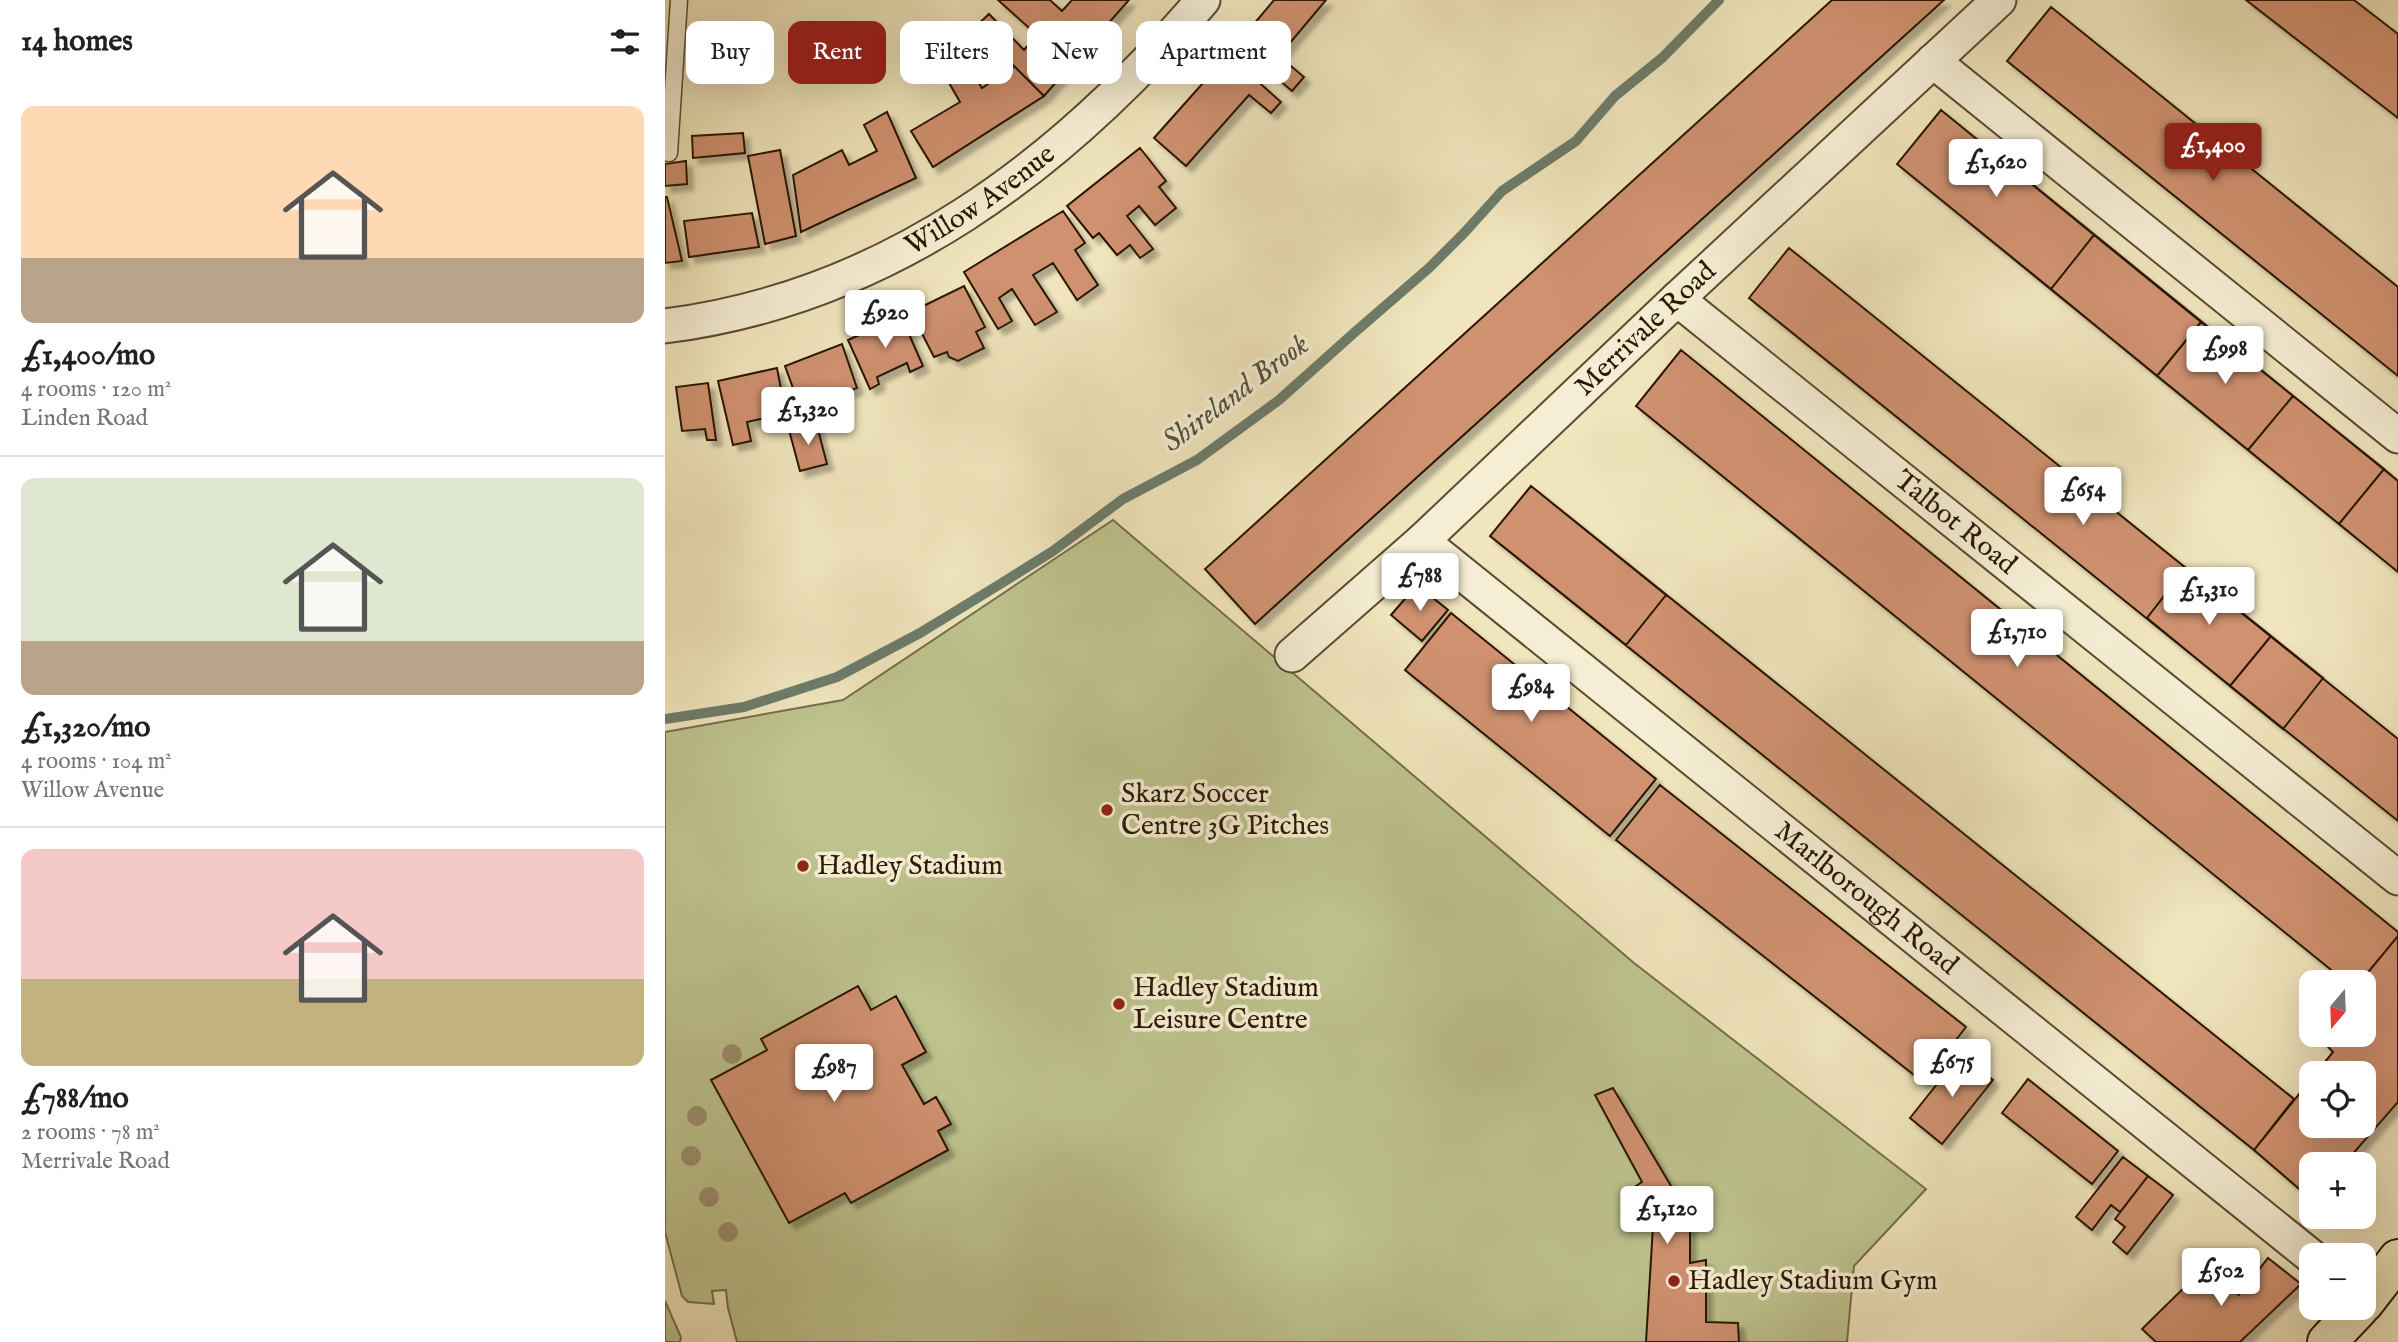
<!DOCTYPE html>
<html lang="en">
<head>
<meta charset="utf-8">
<style>
	body { margin:0; font-family:"IM FELL English",serif; background:#f6f6f6; color:#202124; height:100vh; display:flex; flex-direction:column; font-size:26px; white-space:nowrap }
	* { box-sizing:border-box; margin:0 }
	p { font-size:23px; color:#757577 }
	.icon { flex:none; width:38px; height:38px; fill:none; stroke:currentColor; stroke-width:2; stroke-linecap:round; stroke-linejoin:round }
	.map { position:relative; flex:1; overflow:hidden }
	.panel { display:flex; flex-direction:column; background:#fff; width:665px }
	.panel>* { flex:none }
	.top-card { position:absolute; left:21px; top:21px; width:665px; height:63px; display:flex; gap:14px }
	.needle { width:46px; rotate:199deg }
	.fabs { position:absolute; left:1634px; top:970px; display:grid; gap:14px }
	.fabs a { display:grid; place-items:center; width:77px; height:77px; border-radius:14px; background:#fff; box-shadow:0 7px 28px #0002; font-size:35px }
	.price { position:absolute; translate:-50% -60px; padding:0 16px; border-radius:7px; background:#fff; color:#222; font-size:23px; line-height:46px; filter:drop-shadow(0 2px 4px #0008) }
	.price::after { content:''; position:absolute; left:50%; top:42px; width:21px; height:16px; margin-left:-10px; background:inherit; clip-path:polygon(0 0,100% 0,50% 100%) }
	.price.active { background:#8f2418; color:#fff }
	ul { padding:0; list-style:none }
	li { display:grid; align-content:center; gap:14px; height:371px; padding:0 21px }
	li+li { border-top:2px solid #e0e0e0 }
	li span { display:grid; place-items:center; height:217px; border-radius:14px; color:#555 }
	li>.icon { margin-inline-start:auto }
	span .icon { width:126px; height:126px; fill:#fffc; stroke-width:1 }
	li b { font-size:30px }
	h2 { display:flex; justify-content:space-between; align-items:center; height:84px; padding:0 21px; font-size:30px }
	.tag { padding:0 24px; border-radius:14px; background:#fff; box-shadow:0 7px 28px #0002; font-size:24px; line-height:63px }
	.tag.active { background:#8f2418; color:#fff }
	main { display:flex; flex:1; min-height:0 }
	.map>svg:first-child { display:block }
	.green { fill:#bec38e; stroke:#746e48; stroke-width:2 }
	.lines { fill:none; stroke-linecap:round; stroke-linejoin:round }
	.stream { stroke:#6d7c6b; stroke-width:10 }
	.building { fill:#cf9170; stroke:#2a1801; stroke-width:2; filter:url(#shadow) }
	.lane-casing { stroke:#5c4b30; stroke-width:19 }
	.street-casing { stroke:#5c4b30; stroke-width:37 }
	.primary-casing { stroke:#2a1801; stroke-width:42 }
	.lane { stroke:#f5eed4; stroke-width:16 }
	.street { stroke:#f5eed4; stroke-width:33 }
	.primary { stroke:#f0e5bd; stroke-width:38 }
	.tree { fill:#9b906d }
	.poi-dot { fill:#8f2418; stroke:#f5eed4; stroke-width:2.5 }
	.labels { text-anchor:middle; dominant-baseline:central; stroke-width:7; stroke-linejoin:round; paint-order:stroke }
	.street-label { font-size:28px; fill:#2a1801; stroke:#f5eed4 }
	.poi-label { font-size:28px; fill:#2a1801; stroke:#f5eed4; text-anchor:start }
	.water-label { font-size:30px; font-style:italic; fill:#51523f; stroke:#f5eed4 }
</style>
</head>
<body>
<main>
<section class="panel">
<h2>14 homes<svg class="icon" aria-label="filters" viewBox="0 0 24 24"><path d="M4 7h16M4 17h16"/><circle cx="9" cy="7" r="2"/><circle cx="15" cy="17" r="2"/></svg></h2>
<ul>
<li><span style="background:linear-gradient(#ffd9b3 70%,#b9a48a 0)"><svg class="icon" aria-label="home" viewBox="0 0 24 24"><path d="M3 11l9-7 9 7M6 9v11h12V9"/></svg></span><div><b>£1,400/mo</b><p>4 rooms · 120 m²</p><p>Linden Road</p></div></li>
<li><span style="background:linear-gradient(#dfe7d0 75%,#b9a48a 0)"><svg class="icon" aria-label="home" viewBox="0 0 24 24"><path d="M3 11l9-7 9 7M6 9v11h12V9"/></svg></span><div><b>£1,320/mo</b><p>4 rooms · 104 m²</p><p>Willow Avenue</p></div></li>
<li><span style="background:linear-gradient(#f6c9c9 60%,#c2b280 0)"><svg class="icon" aria-label="home" viewBox="0 0 24 24"><path d="M3 11l9-7 9 7M6 9v11h12V9"/></svg></span><div><b>£788/mo</b><p>2 rooms · 78 m²</p><p>Merrivale Road</p></div></li>
</ul>
</section>
<div class="map">
<svg width="1733" height="1342" viewBox="0 0 1733 1342">
	<defs>
		<filter id="shadow"><feDropShadow dx="6" dy="6" stdDeviation="2" flood-color="#0004"/></filter>
	</defs>
	<rect width="100%" height="100%" fill="#f0e5bd"/>
	<filter id="stains"><feTurbulence type="fractalNoise" baseFrequency=".00286" numOctaves="4"/><feColorMatrix values="0 0 0 0 .2 0 0 0 0 .09 0 0 0 0 .02 0 0 0 .5 -.17"/></filter>
	<radialGradient id="worn" r=".72"><stop offset=".6" stop-color="#630" stop-opacity="0"/><stop offset="1" stop-color="#630" stop-opacity=".3"/></radialGradient>
	<path class="green" d="M448 520 969 963 1261 1189 1189 1266 1182 1342H72L63 1308 61 1290 47 1291 49 1304 23 1302 17 1296 0 1232V732L178 700Z
		M0 1301 16 1337 15 1342H0Z"/>
	<g class="lines">
		<path class="stream" d="M0 719 79 707 172 677 255 633 332 586 388 551 458 499 532 460 614 400 690 332 764 268 800 232 837 191 911 141 950 96 997 58 1054 0"/>
	</g>
	<path class="building" d="M333 0H385L397 11 407 0H464L379 96 310 27 324 14 359 50 372 35Z
		M609 0H661L614 56 639 77 627 91 572 44Z
		M1167 0H1279L590 624 540 569Z
		M1581 0H1689L1733 34V118Z
		M1386 7 1733 287V376L1342 61Z
		M563 55 616 102 606 113 584 95 521 166 489 138Z
		M349 66 379 96 268 167 246 131 295 102 283 81 299 71 305 80 310 77 317 88Z
		M1276 110 1733 481V572L1232 164Z
		M1276 110 1429 235 1386 289 1232 164Z
		M222 112 251 178 136 232 128 175 177 150 184 165 212 151 199 125Z
		M78 133 80 153 28 158 27 136Z
		M475 148 501 181 494 187 511 208 490 225 474 206 462 216 488 249 475 258 465 245 452 255 434 233 428 238 402 206Z
		M115 150 131 236 100 244 83 156Z
		M21 161 22 184 0 186V164Z
		M0 197H2L17 261 0 263Z
		M398 211 420 243 410 250 433 285 412 300 388 263 368 275 392 312 370 325 347 289 334 298 347 321 333 329 299 272Z
		M87 213 94 247 24 257 19 221Z
		M1429 235 1536 322 1492 376 1386 289Z
		M1124 248 1733 739V821L1084 298Z
		M299 286 320 327 311 332 319 348 293 361 284 357 282 352 269 357 246 312Z
		M236 316 258 366 245 372 242 363 212 377 214 384 205 389 183 340Z
		M1536 322 1628 396 1583 450 1492 376Z
		M177 344 192 388 179 393 178 389 148 401 149 407 136 410 120 366Z
		M1016 350 1733 932V936L1695 982H1681L971 406Z
		M112 368 122 420 111 423 109 416 82 422 86 441 68 445 53 381Z
		M43 383 51 440H42L40 429 17 431 11 387Z
		M1628 396 1719 469 1674 524 1583 450Z
		M151 422 162 464 135 471 124 430Z
		M1719 469 1733 481V572L1674 524Z
		M866 486 1629 1099 1589 1150 825 536Z
		M866 486 1001 595 961 645 825 536Z
		M1521 568 1606 636 1565 686 1482 618Z
		M752 585 783 610 757 641 726 615Z
		M786 613 991 779 945 836 740 670Z
		M1606 636 1658 678 1618 729 1565 686Z
		M995 785 1301 1027 1258 1082 951 840Z
		M1733 936V1102L1679 1164H1647V1200L1589 1150 1647 1078V1125H1699V1073H1651L1668 1052 1652 1035 1699 1034V982H1695Z
		M193 986 206 1010 231 996 261 1052 237 1065 259 1104 271 1097 286 1124 273 1131 283 1150 186 1203 180 1193 124 1223 46 1080 102 1050 96 1039Z
		M1296 1054 1328 1080 1277 1144 1245 1118Z
		M1363 1079 1453 1151 1427 1184 1337 1113Z
		M948 1088 1025 1218V1263L1041 1260V1322L1073 1323 1074 1342H981L988 1226 965 1190 977 1182 930 1095Z
		M1458 1157 1483 1176 1455 1212 1446 1205 1427 1230 1411 1217Z
		M1483 1176 1508 1195 1462 1254 1448 1242 1460 1227 1450 1219Z
		M1603 1258 1636 1284 1575 1342H1491L1477 1329 1537 1270 1574 1295Z"/>
	<g class="lines">
		<g class="lane-casing">
			<path id="lane" d="M4 153 14 0"/>
		</g>
		<g class="street-casing">
			<g id="street">
				<path d="M1268 61 1733 436"/>
				<path id="s1" d="M1012 299 1733 878"/>
				<path id="s2" d="M0 326C222 298 396 166 538 0"/>
				<path id="s3" d="M757 541 1647 1257"/>
				<path id="s4" d="M627 655 757 541 1012 299 1334 0"/>
			</g>
		</g>
		<g class="primary-casing">
			<path id="primary" d="M1699 1303 1733 1259
				M1662 1342 1695 1307"/>
		</g>
		<use href="#lane" class="lane"/>
		<use href="#street" class="street"/>
		<use href="#primary" class="primary"/>
	</g>
	<g class="tree">
		<circle cx="67" cy="1054" r="10"/>
		<circle cx="32" cy="1116" r="10"/>
		<circle cx="26" cy="1156" r="10"/>
		<circle cx="44" cy="1197" r="10"/>
		<circle cx="63" cy="1232" r="10"/>
	</g>
	<g class="poi-dot">
		<circle cx="442" cy="810" r="7"/>
		<circle cx="138" cy="866" r="7"/>
		<circle cx="454" cy="1004" r="7"/>
		<circle cx="1009" cy="1281" r="7"/>
	</g>
	<g class="labels">
		<g class="street-label">
			<text stroke="none"><textPath href="#s2" startOffset="343">Willow Avenue</textPath></text>
			<text stroke="none"><textPath href="#s4" startOffset="481">Merrivale Road</textPath></text>
			<text stroke="none"><textPath href="#s1" startOffset="357">Talbot Road</textPath></text>
			<text stroke="none"><textPath href="#s3" startOffset="570">Marlborough Road</textPath></text>
		</g>
		<g class="poi-label">
			<text x="456" y="794">Skarz Soccer<tspan x="456" dy="32">Centre 3G Pitches</tspan></text>
			<text x="152" y="866">Hadley Stadium</text>
			<text x="468" y="988">Hadley Stadium<tspan x="468" dy="32">Leisure Centre</tspan></text>
			<text x="1023" y="1281">Hadley Stadium Gym</text>
		</g>
		<g class="water-label">
			<text transform="translate(571 394) rotate(-37)">Shireland Brook</text>
		</g>
	</g>
	<rect width="100%" height="100%" filter="url(#stains)"/>
	<rect width="100%" height="100%" fill="url(#worn)"/>
</svg>
<div class="fabs">
<a><svg class="needle" viewBox="-14 -14 28 28"><path d="M0-13l5 13h-10z" fill="#e53935"/><path d="M0 13l5-13h-10z" fill="#757577"/></svg></a>
<a><svg class="icon" aria-label="locate" viewBox="0 0 24 24"><circle cx="12" cy="12" r="6"/><path d="M12 2v4M12 18v4M2 12h4M18 12h4"/></svg></a>
<a>+</a>
<a>−</a>
</div>
<b class="price active" style="left:1548px;top:183px">£1,400</b>
<b class="price" style="left:1331px;top:199px">£1,620</b>
<b class="price" style="left:220px;top:350px">£920</b>
<b class="price" style="left:1560px;top:386px">£998</b>
<b class="price" style="left:143px;top:447px">£1,320</b>
<b class="price" style="left:1418px;top:527px">£654</b>
<b class="price" style="left:755px;top:613px">£788</b>
<b class="price" style="left:1544px;top:627px">£1,310</b>
<b class="price" style="left:1352px;top:669px">£1,710</b>
<b class="price" style="left:866px;top:724px">£984</b>
<b class="price" style="left:1287px;top:1099px">£675</b>
<b class="price" style="left:169px;top:1104px">£987</b>
<b class="price" style="left:1002px;top:1246px">£1,120</b>
<b class="price" style="left:1556px;top:1308px">£502</b>
<div class="top-card">
<a class="tag">Buy</a>
<a class="tag active">Rent</a>
<a class="tag">Filters</a>
<a class="tag">New</a>
<a class="tag">Apartment</a>
</div>
</div>
</main>
</body>
</html>
